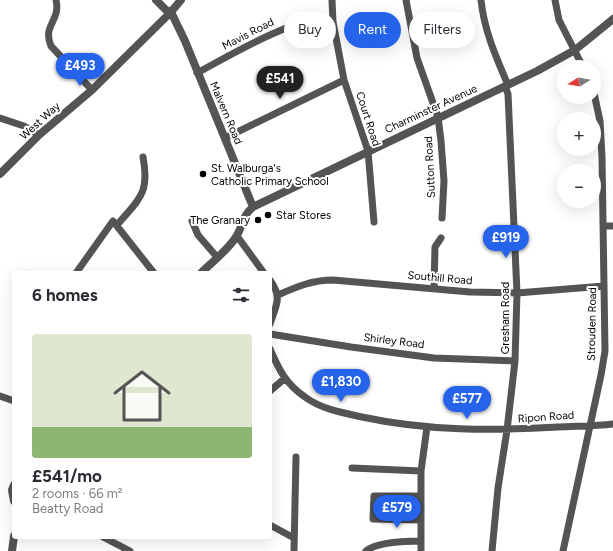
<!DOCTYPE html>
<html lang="en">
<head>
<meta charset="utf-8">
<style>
	body { margin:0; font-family:Figtree,sans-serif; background:#f2f2f3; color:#2b2b33; height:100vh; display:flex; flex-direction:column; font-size:15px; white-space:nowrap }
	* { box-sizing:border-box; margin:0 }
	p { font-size:13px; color:#7c7c81 }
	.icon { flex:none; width:22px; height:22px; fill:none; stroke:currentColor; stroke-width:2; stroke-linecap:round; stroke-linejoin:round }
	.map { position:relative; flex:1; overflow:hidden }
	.panel { position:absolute; left:12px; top:271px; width:260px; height:268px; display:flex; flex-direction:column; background:#fff; border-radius:4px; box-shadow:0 4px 16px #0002 }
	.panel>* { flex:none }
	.top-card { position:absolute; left:284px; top:12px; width:269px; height:36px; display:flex; gap:8px }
	.needle { width:26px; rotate:259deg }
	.controls { position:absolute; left:557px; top:60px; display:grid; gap:8px }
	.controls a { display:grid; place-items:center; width:44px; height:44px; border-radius:50%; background:#fff; box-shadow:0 4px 16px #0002; font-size:20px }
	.price { position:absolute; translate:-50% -34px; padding:0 9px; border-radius:14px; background:#2563eb; color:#fff; font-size:13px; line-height:26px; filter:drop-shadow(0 1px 2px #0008) }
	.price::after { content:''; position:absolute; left:50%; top:24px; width:12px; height:9px; margin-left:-6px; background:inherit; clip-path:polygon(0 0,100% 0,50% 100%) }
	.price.current { background:#222; color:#fff }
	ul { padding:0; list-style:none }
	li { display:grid; align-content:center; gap:8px; height:212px; padding:0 20px }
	li span { display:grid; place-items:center; height:124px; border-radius:4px; color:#555 }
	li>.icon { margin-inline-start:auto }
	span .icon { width:72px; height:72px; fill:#fffc; stroke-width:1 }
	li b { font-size:17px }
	h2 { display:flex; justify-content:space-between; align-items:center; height:48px; padding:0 20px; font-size:17px }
	.tag { padding:0 14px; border-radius:18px; background:#fff; box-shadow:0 4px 16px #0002; font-size:14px; line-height:36px }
	.tag.current { background:#2563eb; color:#fff }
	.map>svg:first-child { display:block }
	.green { fill:#dbdbdb }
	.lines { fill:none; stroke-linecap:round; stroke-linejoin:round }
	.minor { stroke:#545454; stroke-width:7 }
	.tertiary { stroke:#545454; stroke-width:8 }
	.poi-dot { fill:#000; stroke:#fff; stroke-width:1.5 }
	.labels { text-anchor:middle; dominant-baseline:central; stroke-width:4; stroke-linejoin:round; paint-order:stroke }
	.street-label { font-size:11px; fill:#000; stroke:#fff }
	.poi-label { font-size:11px; fill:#000; stroke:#fff; text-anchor:start }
</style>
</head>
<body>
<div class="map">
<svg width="613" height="551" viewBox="0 0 613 551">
	<rect width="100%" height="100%" fill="#fff"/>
	<path class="green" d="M377 498 415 499V518L377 516Z"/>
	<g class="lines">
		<path class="minor" d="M56 0C61 21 42 25 51 46L92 90
			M332 0 333 22 344 80 368 151 374 222
			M406 0 417 58 438 117 441 141 444 181 442 218
			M481 0C484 30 496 57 508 85
			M555 0 559 20 583 67
			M197 73C220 61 311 6 333 22
			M0 118 24 126 39 135
			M225 138 344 80
			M192 221 198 235 217 257
			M117 225C139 199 150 194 143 157
			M604 226H613
			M237 236 264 273
			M76 273 113 221 154 273
			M270 280C283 298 276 305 270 324
			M434 288 435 247 441 238
			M278 295C296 287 312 280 333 280L470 292 517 293 604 286
			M270 334 351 347 434 358 515 361
			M270 349C279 370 286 384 305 397 321 409 343 413 362 417 427 431 492 431 558 427 577 426 595 426 613 424
			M270 391 284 379
			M0 396 14 401
			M352 468 421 471
			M421 520 373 519 374 496H421
			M270 525 294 538
			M103 537 130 551
			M294 551 296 457
			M366 551C377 542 406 541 421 541
			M421 551V471L427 427
			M492 551 498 488 507 430 515 361 517 293 508 94 505 86
			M563 551 601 375 605 351 602 157 600 121 594 93"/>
		<path class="tertiary" d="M156 0 166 10 171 12 185 41 253 207
			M0 174 39 135 92 90 171 12 181 0
			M201 273C212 262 227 251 236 237 243 226 242 216 253 207L537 71 575 50 613 19
			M14 485 12 490 14 501
			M12 551 14 536"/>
	</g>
	<g class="poi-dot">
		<circle cx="203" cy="174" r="4"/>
		<circle cx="268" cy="215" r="4"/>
		<circle cx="258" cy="220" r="4"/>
	</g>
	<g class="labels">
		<g class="street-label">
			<text transform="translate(248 34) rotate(-27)">Mavis Road</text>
			<text transform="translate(431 109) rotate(-25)">Charminster Avenue</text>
			<text transform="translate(226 113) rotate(67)">Malvern Road</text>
			<text transform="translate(368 119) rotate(72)">Court Road</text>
			<text transform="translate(40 121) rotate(-42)">West Way</text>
			<text transform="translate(430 167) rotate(-93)">Sutton Road</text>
			<text transform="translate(440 278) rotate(5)">Southill Road</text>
			<text transform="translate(505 318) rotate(-90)">Gresham Road</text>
			<text transform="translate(592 324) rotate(-89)">Strouden Road</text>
			<text transform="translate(394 341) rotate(7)">Shirley Road</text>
			<text transform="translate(546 417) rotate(-4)">Ripon Road</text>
		</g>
		<g class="poi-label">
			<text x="211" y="168">St. Walburga's<tspan x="211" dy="13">Catholic Primary School</tspan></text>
			<text x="276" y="215">Star Stores</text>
			<text x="250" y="220" text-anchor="end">The Granary</text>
		</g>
	</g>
</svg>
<div class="controls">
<a><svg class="needle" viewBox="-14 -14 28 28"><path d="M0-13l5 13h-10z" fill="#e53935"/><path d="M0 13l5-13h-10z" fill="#7c7c81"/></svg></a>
<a>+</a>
<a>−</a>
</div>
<b class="price" style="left:80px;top:87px">£493</b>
<b class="price current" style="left:280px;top:100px">£541</b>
<b class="price" style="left:506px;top:259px">£919</b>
<b class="price" style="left:341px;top:403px">£1,830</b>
<b class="price" style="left:467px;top:420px">£577</b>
<b class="price" style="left:397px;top:529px">£579</b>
<div class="top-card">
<a class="tag">Buy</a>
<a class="tag current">Rent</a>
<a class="tag">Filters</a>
</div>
<section class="panel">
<h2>6 homes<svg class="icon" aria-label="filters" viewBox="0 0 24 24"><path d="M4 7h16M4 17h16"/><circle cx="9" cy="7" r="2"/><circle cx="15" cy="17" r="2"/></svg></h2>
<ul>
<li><span style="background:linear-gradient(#dfe7d0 75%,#8fb573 0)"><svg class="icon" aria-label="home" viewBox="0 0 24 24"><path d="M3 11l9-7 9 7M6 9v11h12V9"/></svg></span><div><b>£541/mo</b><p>2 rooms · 66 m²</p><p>Beatty Road</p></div></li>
</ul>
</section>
</div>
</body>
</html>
